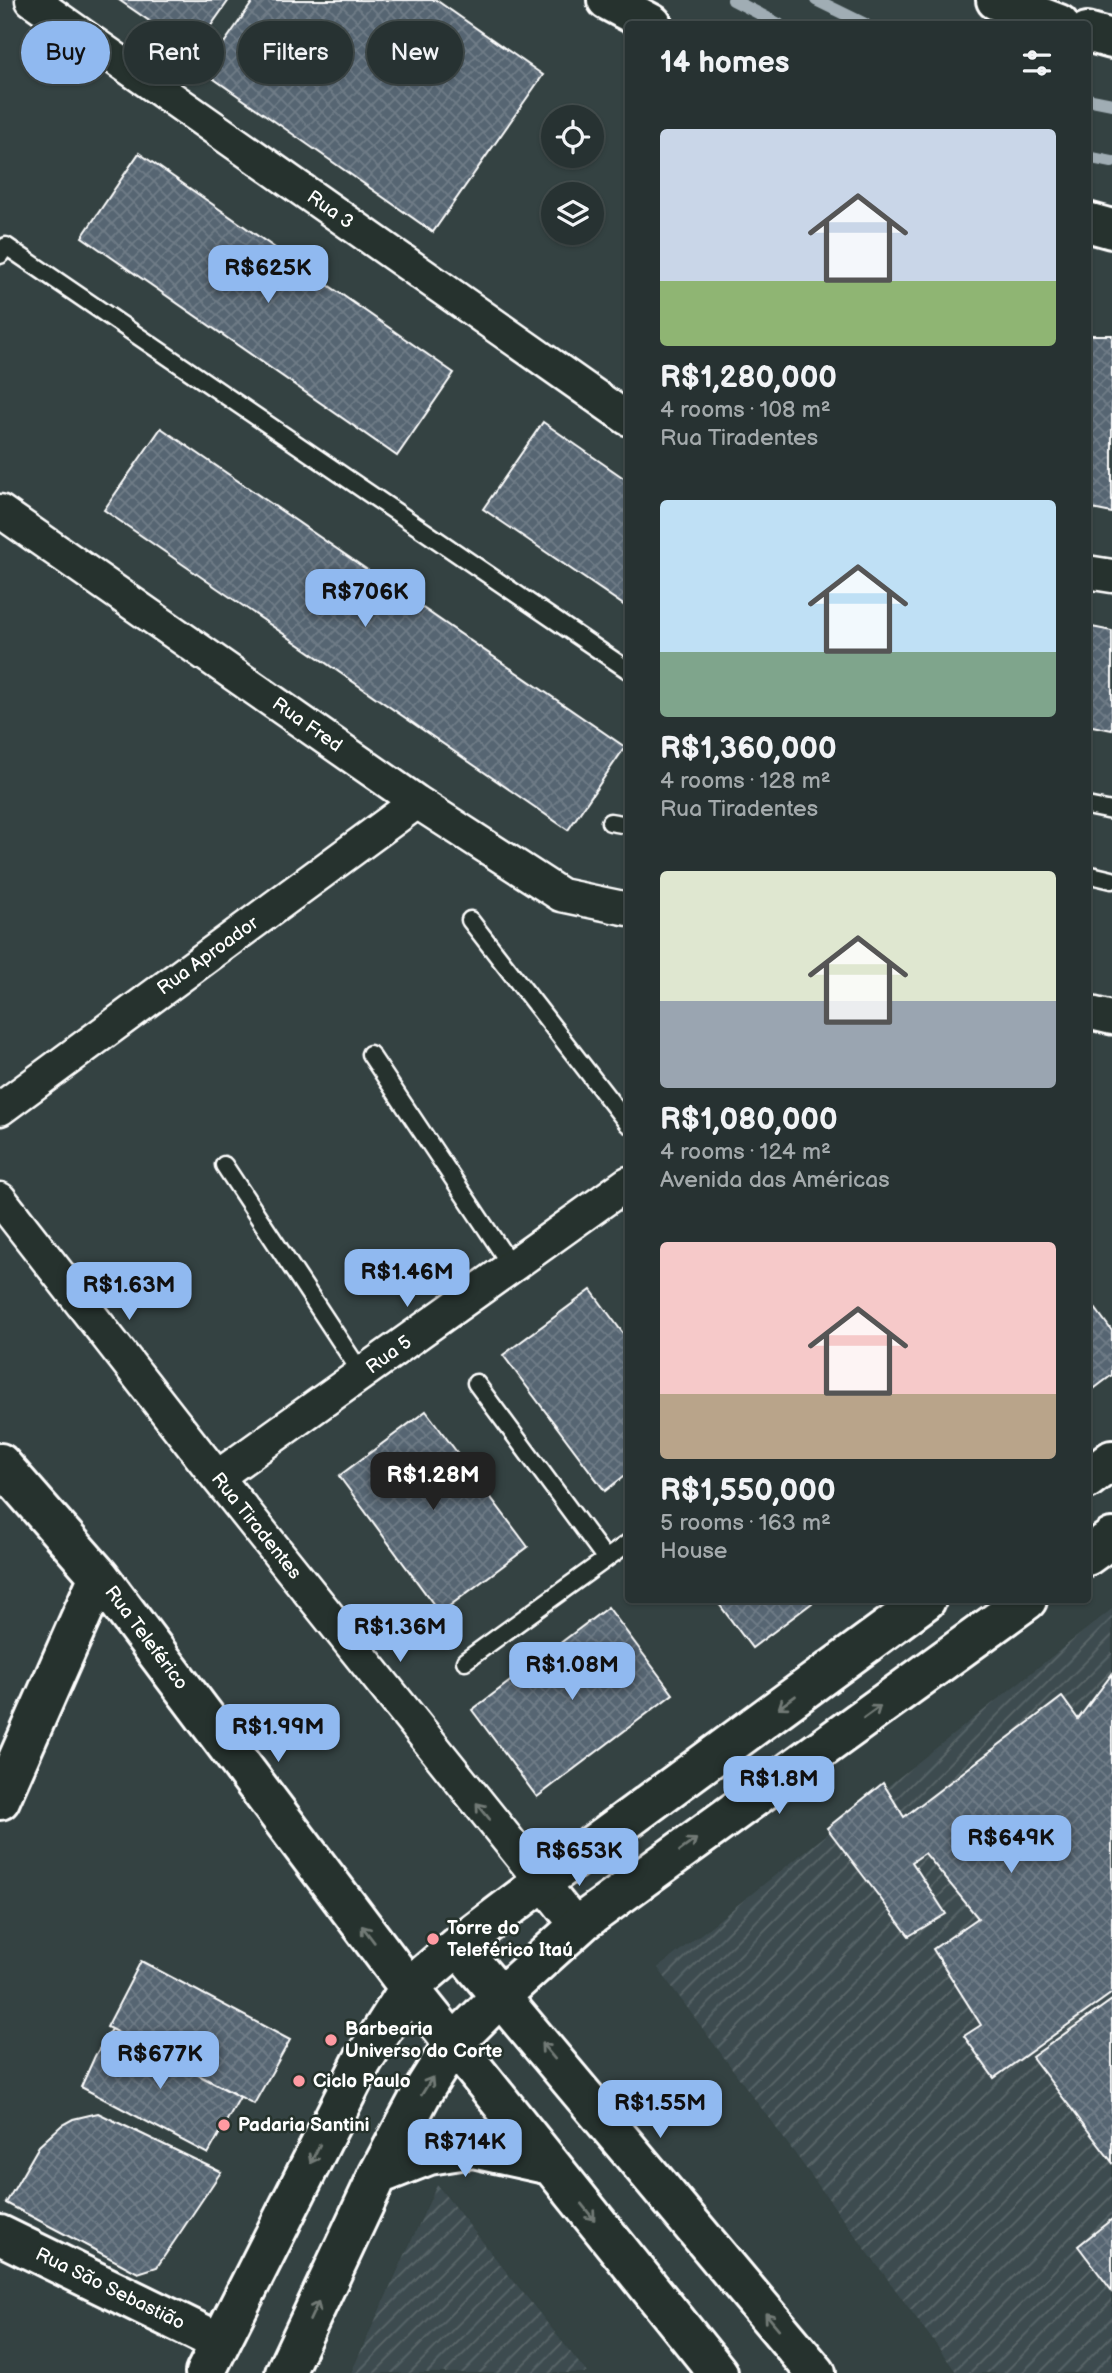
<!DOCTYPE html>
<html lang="en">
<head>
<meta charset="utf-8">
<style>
	body { margin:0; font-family:"Balsamiq Sans",sans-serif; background:#2f3a3a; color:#f1f3f6; height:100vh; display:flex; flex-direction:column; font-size:26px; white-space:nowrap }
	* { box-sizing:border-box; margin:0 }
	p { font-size:23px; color:#a4aaac }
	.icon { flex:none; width:38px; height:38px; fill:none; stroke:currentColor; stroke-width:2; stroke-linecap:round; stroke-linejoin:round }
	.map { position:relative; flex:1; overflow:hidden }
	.details { position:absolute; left:625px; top:21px; width:466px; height:1582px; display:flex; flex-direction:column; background:#273232; border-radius:7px; box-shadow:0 2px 5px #0004,0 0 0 2px #434d4d }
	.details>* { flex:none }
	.top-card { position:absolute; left:21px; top:21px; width:499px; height:63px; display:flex; gap:14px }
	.tools { position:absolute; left:541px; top:105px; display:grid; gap:14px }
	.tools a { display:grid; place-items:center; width:63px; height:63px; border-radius:50%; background:#273232; box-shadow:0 2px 5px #0004,0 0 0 2px #434d4d; font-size:35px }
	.price { position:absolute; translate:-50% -60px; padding:0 16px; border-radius:14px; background:#90b9f0; color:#111; font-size:23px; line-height:46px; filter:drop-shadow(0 2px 4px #0008) }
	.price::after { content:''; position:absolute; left:50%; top:42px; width:21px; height:16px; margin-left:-10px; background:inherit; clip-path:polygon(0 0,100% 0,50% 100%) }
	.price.current { background:#222; color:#fff }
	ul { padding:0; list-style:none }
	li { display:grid; align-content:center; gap:14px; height:371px; padding:0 35px }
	li span { display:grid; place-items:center; height:217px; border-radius:7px; color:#555 }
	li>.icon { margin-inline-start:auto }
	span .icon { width:126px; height:126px; fill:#fffc; stroke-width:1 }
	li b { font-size:30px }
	h2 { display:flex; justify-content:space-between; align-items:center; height:84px; padding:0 35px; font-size:30px }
	.pill { padding:0 24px; border-radius:32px; background:#273232; box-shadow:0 2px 5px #0004,0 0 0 2px #434d4d; font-size:24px; line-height:63px }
	.pill.current { background:#90b9f0; color:#111 }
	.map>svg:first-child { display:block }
	.industrial { fill:url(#industrial-furrows) }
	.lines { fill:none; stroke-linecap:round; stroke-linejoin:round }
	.stream { stroke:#a0adb4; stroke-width:12 }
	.building { fill:url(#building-cross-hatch); stroke:#fff; stroke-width:2 }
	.lane-casing { stroke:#fff; stroke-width:21 }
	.street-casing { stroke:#fff; stroke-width:37 }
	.secondary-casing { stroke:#fff; stroke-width:44 }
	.primary-casing { stroke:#fff; stroke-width:44 }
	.lane { stroke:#26332d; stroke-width:16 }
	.street { stroke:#26332d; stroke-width:32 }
	.secondary { stroke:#26332d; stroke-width:38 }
	.primary { stroke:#26332d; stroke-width:38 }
	.oneway { stroke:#727a76 }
	.poi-dot { fill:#ff9aa2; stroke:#26332d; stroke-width:2.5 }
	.labels { text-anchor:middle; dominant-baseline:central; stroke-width:5; stroke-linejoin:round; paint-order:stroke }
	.street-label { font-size:19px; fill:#fff; stroke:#26332d }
	.poi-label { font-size:19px; font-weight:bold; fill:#fff; stroke:#26332d; text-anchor:start }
</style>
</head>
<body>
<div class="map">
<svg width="1112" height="2373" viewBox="0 0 1112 2373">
	<defs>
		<pattern id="industrial-furrows" width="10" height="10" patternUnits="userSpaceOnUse" patternTransform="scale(1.75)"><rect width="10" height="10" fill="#3e4c50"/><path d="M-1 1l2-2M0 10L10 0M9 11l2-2" fill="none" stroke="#5b676a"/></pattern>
		<pattern id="building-cross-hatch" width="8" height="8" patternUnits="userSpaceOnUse" patternTransform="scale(1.75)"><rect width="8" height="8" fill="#566572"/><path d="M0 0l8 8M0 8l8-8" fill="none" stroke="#6f7c87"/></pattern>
	</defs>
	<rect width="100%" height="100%" fill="#344242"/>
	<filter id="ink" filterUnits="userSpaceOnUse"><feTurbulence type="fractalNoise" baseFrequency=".0143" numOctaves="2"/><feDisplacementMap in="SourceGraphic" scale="14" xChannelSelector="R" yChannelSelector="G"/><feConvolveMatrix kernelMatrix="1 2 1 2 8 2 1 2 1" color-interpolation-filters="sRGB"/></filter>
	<g filter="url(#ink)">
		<path class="industrial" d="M1112 1609V2373H957L658 1968Z
			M437 2185 587 2373H351Z"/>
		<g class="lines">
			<path class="stream" d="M733 0 779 24
				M816 0 865 24
				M1087 99 1112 104
				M1087 157 1112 162"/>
		</g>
		<path class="building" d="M119 0H229L193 51Z
			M254 0H436L543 75 433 232 204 72Z
			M139 153 454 373 397 456 82 237Z
			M1087 335H1112V513L1087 508Z
			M543 422 628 481V608L483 509Z
			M161 428 625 747 568 830 104 510Z
			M1087 626 1112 631V730L1087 725Z
			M591 1290 628 1340V1473L605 1491 503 1355Z
			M1087 1297 1112 1331V1375L1087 1394Z
			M426 1411 528 1547 440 1613 339 1476Z
			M716 1600H816L752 1648Z
			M608 1607 673 1694 537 1797 472 1710Z
			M1112 1674V1993L994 2078 964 2036 981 2025 933 1949 978 1918 925 1853 912 1862 946 1914 909 1936 827 1828 883 1783 904 1817 1062 1697 1078 1719Z
			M141 1961 290 2040 254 2104 107 2027Z
			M1112 2000V2162L1032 2057Z
			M111 2029 240 2097 208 2154 81 2087 95 2056Z
			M98 2113 221 2172 157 2267 138 2273 6 2203 39 2146 62 2125 73 2119Z
			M1112 2219V2291L1078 2246Z"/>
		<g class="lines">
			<g class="lane-casing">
				<path id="lane" d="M0 255 6 246 628 670
					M1087 806 1112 811
					M610 822 628 825
					M1087 874 1112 880
					M470 920 628 1124
					M370 1054 512 1267
					M224 1165 362 1374
					M476 1383 606 1559
					M465 1661 628 1543"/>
			</g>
			<g class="street-casing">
				<path id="street" d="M32 0 628 419
					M0 511 417 802 561 895 628 909
					M1087 572 1112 576
					M1087 1012 1112 1018
					M0 1109 417 802
					M0 1199 217 1477 577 1926
					M217 1477 628 1183"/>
			</g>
			<g class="secondary-casing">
				<path id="secondary" d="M0 1463 99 1576 409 1988 718 2373
					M1087 1479 1112 1460
					M1087 1556 1112 1538
					M0 1800 99 1576
					M458 1946 816 2373
					M378 2175 429 2155 473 2148 550 2165
					M0 2235 219 2342
					M205 2373 362 2062 409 1988 458 1946 541 1883 926 1600
					M285 2373 378 2175 422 2093 453 2044 502 1995 585 1920 1027 1600"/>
			</g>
			<g class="primary-casing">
				<path id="primary" d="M607 0 652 24
					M996 0 1059 24
					M1087 32 1112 39
					M1087 222 1112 229"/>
			</g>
			<use href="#lane" class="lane"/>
			<use href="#street" class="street"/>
			<use href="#secondary" class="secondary"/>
			<use href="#primary" class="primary"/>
		</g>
		<defs><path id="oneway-shaft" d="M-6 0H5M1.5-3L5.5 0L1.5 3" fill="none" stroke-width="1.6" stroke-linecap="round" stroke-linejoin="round" transform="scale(1.75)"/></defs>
		<g class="oneway">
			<use href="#oneway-shaft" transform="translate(787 1702) rotate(144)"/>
			<use href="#oneway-shaft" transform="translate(872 1712) rotate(-36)"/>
			<use href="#oneway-shaft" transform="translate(483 1811) rotate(-129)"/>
			<use href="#oneway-shaft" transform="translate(688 1845) rotate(-36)"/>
			<use href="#oneway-shaft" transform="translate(368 1934) rotate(-127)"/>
			<use href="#oneway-shaft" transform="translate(548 2051) rotate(-130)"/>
			<use href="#oneway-shaft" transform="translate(427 2086) rotate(-58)"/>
			<use href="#oneway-shaft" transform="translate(315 2154) rotate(117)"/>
			<use href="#oneway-shaft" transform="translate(588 2212) rotate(51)"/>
			<use href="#oneway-shaft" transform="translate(314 2311) rotate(-65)"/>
			<use href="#oneway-shaft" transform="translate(772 2321) rotate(-130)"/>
		</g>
	</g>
	<g class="poi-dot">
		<circle cx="433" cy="1939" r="7"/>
		<circle cx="331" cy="2040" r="7"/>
		<circle cx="299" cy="2081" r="7"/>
		<circle cx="224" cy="2125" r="7"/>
	</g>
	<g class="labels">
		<g class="street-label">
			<text transform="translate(330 210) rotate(35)">Rua 3</text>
			<text transform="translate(307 725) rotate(35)">Rua Fred</text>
			<text transform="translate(208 956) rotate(-36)">Rua Aproador</text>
			<text transform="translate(389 1355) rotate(-36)">Rua 5</text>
			<text transform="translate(256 1526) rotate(51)">Rua Tiradentes</text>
			<text transform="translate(146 1638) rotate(53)">Rua Teleférico</text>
			<text transform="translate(110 2289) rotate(26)">Rua São Sebastião</text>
		</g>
		<g class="poi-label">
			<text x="447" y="1928">Torre do<tspan x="447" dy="22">Teleférico Itaú</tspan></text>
			<text x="345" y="2029">Barbearia<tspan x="345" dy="22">Universo do Corte</tspan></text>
			<text x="313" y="2081">Ciclo Paulo</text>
			<text x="238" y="2125">Padaria Santini</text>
		</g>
	</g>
</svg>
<div class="tools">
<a><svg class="icon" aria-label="locate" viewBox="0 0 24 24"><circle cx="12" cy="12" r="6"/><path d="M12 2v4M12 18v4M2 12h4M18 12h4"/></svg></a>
<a><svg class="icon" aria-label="layers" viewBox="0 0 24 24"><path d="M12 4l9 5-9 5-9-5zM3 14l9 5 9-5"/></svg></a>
</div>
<b class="price" style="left:268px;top:305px">R$625K</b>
<b class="price" style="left:365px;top:629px">R$706K</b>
<b class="price" style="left:407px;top:1309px">R$1.46M</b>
<b class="price" style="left:129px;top:1322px">R$1.63M</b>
<b class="price current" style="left:433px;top:1512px">R$1.28M</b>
<b class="price" style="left:400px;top:1664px">R$1.36M</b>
<b class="price" style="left:572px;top:1702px">R$1.08M</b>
<b class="price" style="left:278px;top:1764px">R$1.99M</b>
<b class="price" style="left:779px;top:1816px">R$1.8M</b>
<b class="price" style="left:1011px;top:1875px">R$649K</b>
<b class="price" style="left:579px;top:1888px">R$653K</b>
<b class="price" style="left:160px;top:2091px">R$677K</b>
<b class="price" style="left:660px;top:2140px">R$1.55M</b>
<b class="price" style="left:465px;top:2179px">R$714K</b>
<div class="top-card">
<a class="pill current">Buy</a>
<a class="pill">Rent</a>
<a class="pill">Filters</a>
<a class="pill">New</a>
</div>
<section class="details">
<h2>14 homes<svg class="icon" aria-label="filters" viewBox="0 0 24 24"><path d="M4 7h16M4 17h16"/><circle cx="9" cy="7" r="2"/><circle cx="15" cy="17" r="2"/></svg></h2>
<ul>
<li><span style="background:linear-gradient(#c9d6e8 70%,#8fb573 0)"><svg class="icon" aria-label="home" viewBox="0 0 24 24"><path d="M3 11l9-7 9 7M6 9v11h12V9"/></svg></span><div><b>R$1,280,000</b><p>4 rooms · 108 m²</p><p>Rua Tiradentes</p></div></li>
<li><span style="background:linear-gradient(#bfe0f5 70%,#7fa58c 0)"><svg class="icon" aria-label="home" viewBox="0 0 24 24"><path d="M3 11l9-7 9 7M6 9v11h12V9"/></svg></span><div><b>R$1,360,000</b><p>4 rooms · 128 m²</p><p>Rua Tiradentes</p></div></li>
<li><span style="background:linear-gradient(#dfe7d0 60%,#9aa5b1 0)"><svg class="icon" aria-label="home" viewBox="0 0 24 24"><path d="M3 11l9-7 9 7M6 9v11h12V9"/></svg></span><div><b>R$1,080,000</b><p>4 rooms · 124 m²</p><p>Avenida das Américas</p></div></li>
<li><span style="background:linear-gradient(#f6c9c9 70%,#b9a48a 0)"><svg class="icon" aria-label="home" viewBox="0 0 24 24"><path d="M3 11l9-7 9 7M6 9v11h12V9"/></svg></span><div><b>R$1,550,000</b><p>5 rooms · 163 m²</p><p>House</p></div></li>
</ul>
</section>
</div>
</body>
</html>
